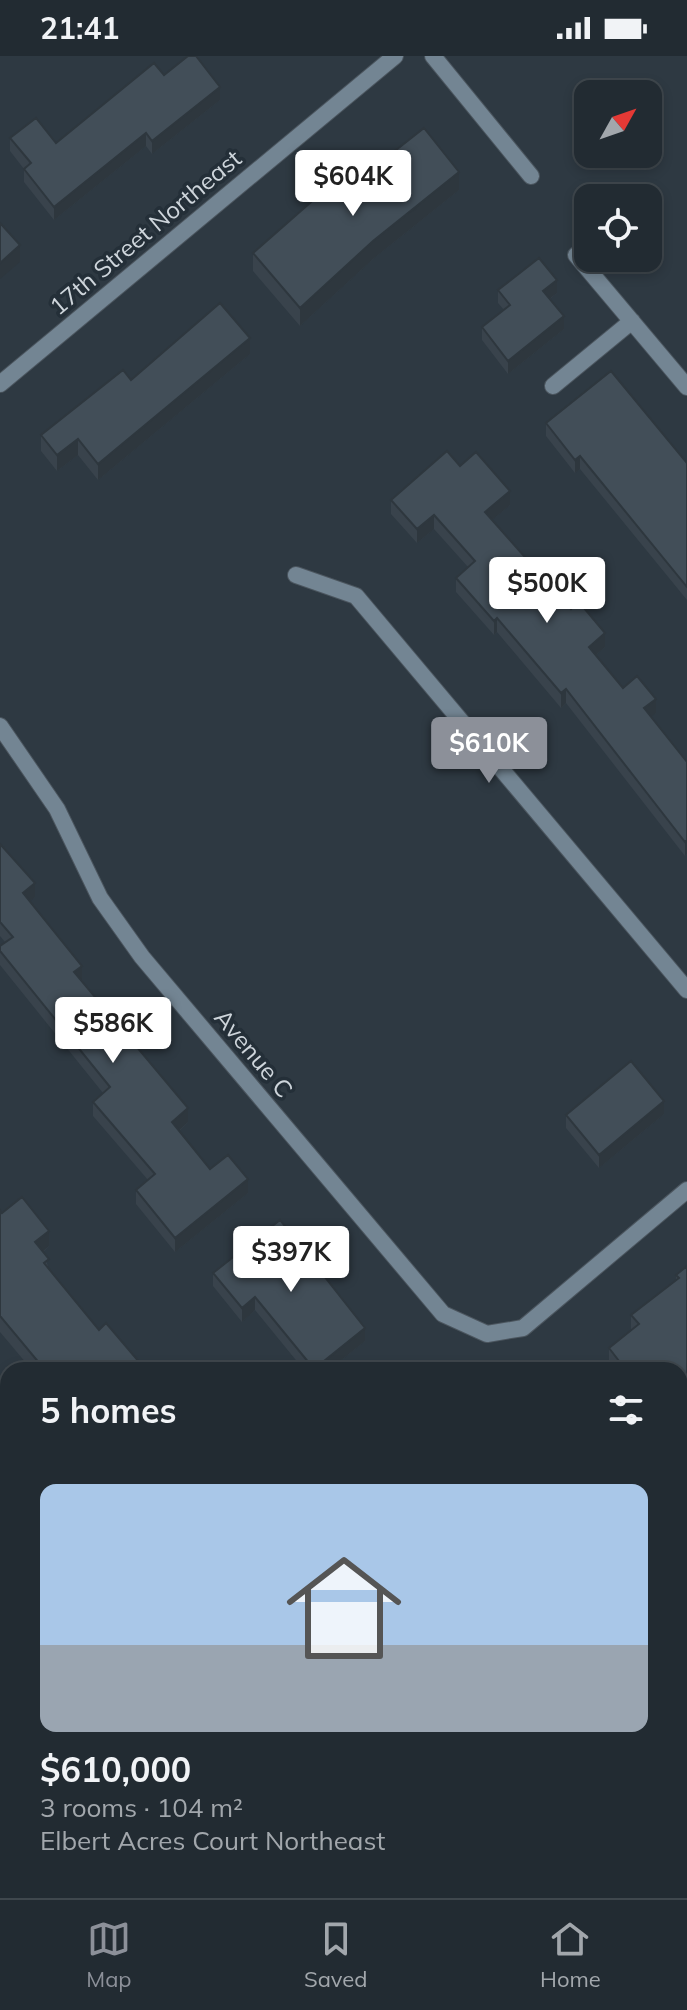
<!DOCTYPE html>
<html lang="en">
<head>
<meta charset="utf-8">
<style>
	body { margin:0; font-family:Mulish,sans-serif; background:#2e373e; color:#f1f3f6; height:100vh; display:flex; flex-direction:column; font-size:30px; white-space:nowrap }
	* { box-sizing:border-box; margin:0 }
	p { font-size:26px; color:#a2a7ac }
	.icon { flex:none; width:44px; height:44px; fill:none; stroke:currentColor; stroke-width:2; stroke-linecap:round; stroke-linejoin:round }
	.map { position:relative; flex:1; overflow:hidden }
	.side { position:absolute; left:0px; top:1306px; width:688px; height:536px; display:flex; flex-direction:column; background:#222b32; border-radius:24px 24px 0 0; box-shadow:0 4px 12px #0003,0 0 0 2px #3f474d }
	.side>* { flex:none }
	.needle { width:52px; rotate:50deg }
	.controls { position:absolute; left:574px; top:24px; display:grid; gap:16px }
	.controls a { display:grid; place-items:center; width:88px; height:88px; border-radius:16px; background:#222b32; box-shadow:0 4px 12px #0003,0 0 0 2px #3f474d; font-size:40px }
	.price { position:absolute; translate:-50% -68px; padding:0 18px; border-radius:8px; background:#fff; color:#222; font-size:26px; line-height:52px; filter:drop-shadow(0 2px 4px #0008) }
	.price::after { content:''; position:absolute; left:50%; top:48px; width:24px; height:18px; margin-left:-12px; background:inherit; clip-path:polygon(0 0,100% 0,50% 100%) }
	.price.on { background:#8c9099; color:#fff }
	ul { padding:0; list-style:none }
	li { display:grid; align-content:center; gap:16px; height:424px; padding:0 40px }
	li+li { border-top:2px solid #3f474d }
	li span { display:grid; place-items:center; height:248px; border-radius:16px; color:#555 }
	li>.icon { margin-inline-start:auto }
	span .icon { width:144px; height:144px; fill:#fffc; stroke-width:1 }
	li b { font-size:34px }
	h2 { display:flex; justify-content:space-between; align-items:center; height:96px; padding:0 40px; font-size:34px }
	.status { display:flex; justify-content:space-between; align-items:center; height:56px; padding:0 40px; background:#222b32; direction:ltr }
	.status svg { height:22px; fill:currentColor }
	.menu { display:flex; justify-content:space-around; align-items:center; height:112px; border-top:2px solid #3f474d; background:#222b32; font-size:22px; color:#a2a7ac }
	.menu a { display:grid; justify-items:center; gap:4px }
	.menu .on { color:#8c9099 }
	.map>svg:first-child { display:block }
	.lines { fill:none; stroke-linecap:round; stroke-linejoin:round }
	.street-casing { stroke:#4b555e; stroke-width:18 }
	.street { stroke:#738593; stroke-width:16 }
	.wall { fill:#39434c }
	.shaded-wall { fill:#2e373e }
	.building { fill:#424e58; stroke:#2e373e; stroke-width:2 }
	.labels { text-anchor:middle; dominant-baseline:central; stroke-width:7; stroke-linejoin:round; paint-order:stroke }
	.street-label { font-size:24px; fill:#ced5db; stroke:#242f38 }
</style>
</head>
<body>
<div class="status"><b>21:41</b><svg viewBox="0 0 49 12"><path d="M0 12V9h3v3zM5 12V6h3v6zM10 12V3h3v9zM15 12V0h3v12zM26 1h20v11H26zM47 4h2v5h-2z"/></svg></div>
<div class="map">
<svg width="687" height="1842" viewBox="0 0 687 1842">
	<rect width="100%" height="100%" fill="#2e3942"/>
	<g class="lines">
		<g class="street-casing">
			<path id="street" d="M433 0 531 120
				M576 199 687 331
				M0 328 395 0
				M553 330 632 265
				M296 519 356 540 687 934
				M0 670 57 753 100 842 142 901 443 1258 487 1278 523 1272 687 1134
				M0 1376 8 1385
				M0 1408 8 1402
				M374 1834 381 1842
				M71 1842 81 1834"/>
		</g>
		<use href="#street" class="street"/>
	</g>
	<path class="wall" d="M164 19 220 44 152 98 146 90 54 164 24 126V113L10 95V82L56 87Z
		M459 134 373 203 300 270 253 215V197L335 142Z
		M498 234 557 237 550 243 564 273 508 318 482 284V271L504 254 498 247Z
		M250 298 98 424 78 399 57 415 41 395V379L131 324Z
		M546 367 687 407V544L580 413 575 417 546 380Z
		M460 410 510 449 492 464 605 591 596 599 623 632 656 657 651 660 687 706V798L685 800 566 647 561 652 497 576 494 579 456 536V522L468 511 434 473 417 487 391 458V444Z
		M0 788 35 841 30 845 82 924 81 925 188 1066 179 1075 210 1113 248 1137 175 1196 136 1148V1134L148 1124 93 1060V1046L103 1037 0 909V890L5 886 0 880Z
		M664 1058 599 1112 566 1072V1059Z
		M0 1154 49 1190 43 1196 49 1213 99 1274 146 1314H32L0 1276Z
		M687 1210 681 1348 680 1314H613L609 1309V1292L631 1275V1259L676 1224V1219Z
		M213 1217 365 1285 329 1314H304L255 1254 242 1266 213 1230Z
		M8 1670V1805L7 1703 0 1694V1677Z
		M492 1834H570L578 1842H498Z"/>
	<path class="shaded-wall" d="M220 31V44L152 98V85Z
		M146 77V90L54 164V151Z
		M459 116V134L373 203 300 270V252L373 185Z
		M20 189V206L0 223V207Z
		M557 224V237L543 248V235Z
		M564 260V273L508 318V305Z
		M250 282V298L98 424V408Z
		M78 383V399L57 415V399Z
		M580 400V413L575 417V404Z
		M510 435V449L485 470V456Z
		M434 459V473L417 487V473Z
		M497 562V576L494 579V565Z
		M605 577V591L589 605V591Z
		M566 633V647L561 652V637Z
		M656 643V657L644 666V652Z
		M687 784V798L685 800V786Z
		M35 827V841L23 851V837Z
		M82 910V924L74 931V916Z
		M664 1045V1058L599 1112V1099Z
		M188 1052V1066L172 1081V1066Z
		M248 1123V1137L175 1196V1182Z
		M49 1175V1190L35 1202V1186Z
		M255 1241V1254L242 1266V1252Z
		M365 1272V1285L329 1314H314Z
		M687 1326V1343L681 1348V1331Z
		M8 1558V1571L0 1578V1565Z
		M8 1790V1805L0 1812V1797Z"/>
	<path class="building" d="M188 0H196L220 31 152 85 146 77 54 151 24 113 31 107 10 82 36 62 56 87 154 7 164 19Z
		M424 72 459 116 373 185 300 252 253 197 327 132 335 142Z
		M0 167 20 189 0 207Z
		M539 202 557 224 543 235 564 260 508 305 482 271 510 249 498 234Z
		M220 247 250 282 98 408 78 383 57 399 41 379 123 314 131 324Z
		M611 315 687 407V531L580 400 575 404 546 367Z
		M447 395 460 410 476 396 510 435 485 456 571 553 579 546 605 577 589 591 623 632 637 620 656 643 644 652 687 706V784L685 786 566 633 561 637 497 562 494 565 456 522 475 505 434 459 417 473 391 444Z
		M0 788 35 827 23 837 82 910 74 916 188 1052 172 1066 210 1113 228 1099 248 1123 175 1182 136 1134 155 1118 93 1046 110 1031 0 895V890L13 881 0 866Z
		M631 1005 664 1045 599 1099 566 1059Z
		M22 1141 49 1175 35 1186 49 1203 44 1207 99 1274 106 1267 146 1314H49L42 1307 40 1308 0 1260V1154L2 1157Z
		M280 1164 365 1272 314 1313 255 1241 242 1252 213 1217Z
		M687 1210V1326L681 1331 680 1314H626L609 1292 639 1268 631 1259 679 1222 676 1219Z
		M595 1308 597 1314H566Z
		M8 1504V1558L0 1565V1511Z
		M8 1670V1688L0 1679Z
		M8 1703V1790L0 1797V1709Z
		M504 1834H570L578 1842H511Z"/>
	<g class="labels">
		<g class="street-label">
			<text transform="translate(145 176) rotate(-40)">17th Street Northeast</text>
			<text transform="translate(254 997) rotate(50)">Avenue C</text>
		</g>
	</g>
</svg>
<div class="controls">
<a><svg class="needle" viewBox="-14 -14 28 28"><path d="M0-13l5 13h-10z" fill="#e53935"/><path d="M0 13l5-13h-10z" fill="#a2a7ac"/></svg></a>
<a><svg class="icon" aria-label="locate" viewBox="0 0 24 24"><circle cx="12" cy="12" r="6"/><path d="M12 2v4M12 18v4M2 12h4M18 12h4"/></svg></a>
</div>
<b class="price" style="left:353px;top:162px">$604K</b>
<b class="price" style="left:547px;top:569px">$500K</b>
<b class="price on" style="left:489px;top:729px">$610K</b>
<b class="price" style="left:113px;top:1009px">$586K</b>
<b class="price" style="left:291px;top:1238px">$397K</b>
<section class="side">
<h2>5 homes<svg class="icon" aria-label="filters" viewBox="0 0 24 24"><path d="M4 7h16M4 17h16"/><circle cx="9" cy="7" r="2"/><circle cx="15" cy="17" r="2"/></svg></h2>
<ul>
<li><span style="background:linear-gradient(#a9c7e8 65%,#9aa5b1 0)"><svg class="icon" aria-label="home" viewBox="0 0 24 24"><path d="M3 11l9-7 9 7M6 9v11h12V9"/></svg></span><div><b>$610,000</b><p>3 rooms · 104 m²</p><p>Elbert Acres Court Northeast</p></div></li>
</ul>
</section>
</div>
<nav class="menu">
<a class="on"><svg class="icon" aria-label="map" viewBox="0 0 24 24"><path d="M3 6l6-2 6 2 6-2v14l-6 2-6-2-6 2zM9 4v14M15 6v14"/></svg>Map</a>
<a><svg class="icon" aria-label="saved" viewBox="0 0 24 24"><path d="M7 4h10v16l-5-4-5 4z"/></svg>Saved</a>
<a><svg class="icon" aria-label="home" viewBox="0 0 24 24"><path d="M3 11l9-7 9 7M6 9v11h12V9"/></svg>Home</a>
</nav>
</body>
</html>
